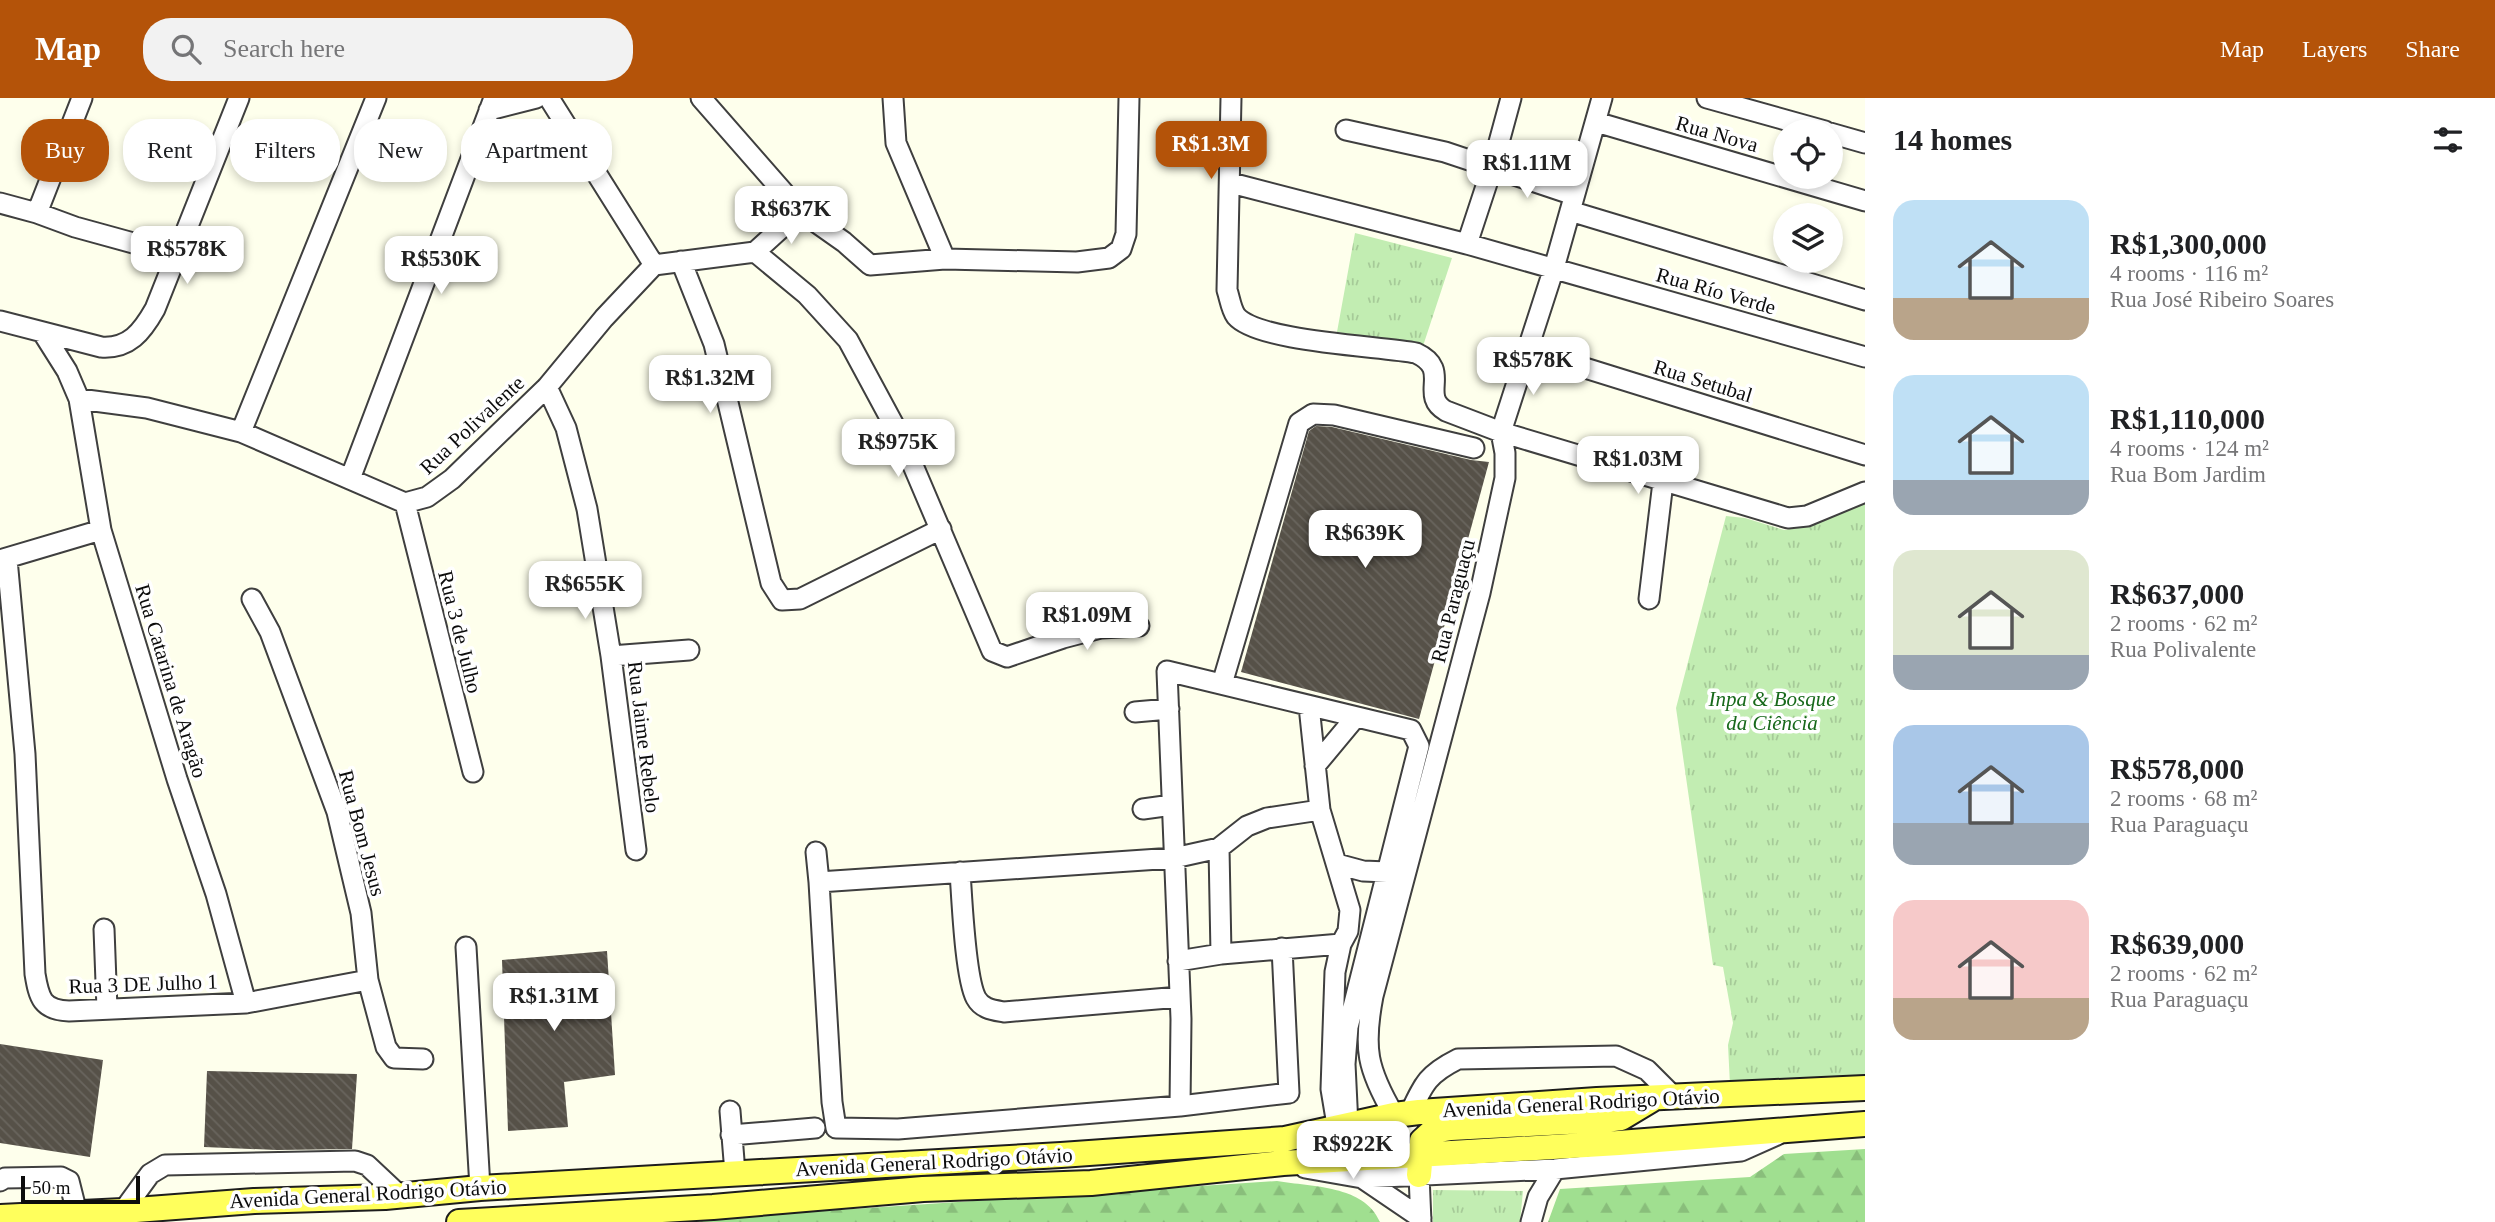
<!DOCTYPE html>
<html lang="en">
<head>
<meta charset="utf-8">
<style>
	body { margin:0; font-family:Georgia,serif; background:#f2f2f2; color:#202124; height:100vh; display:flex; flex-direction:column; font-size:26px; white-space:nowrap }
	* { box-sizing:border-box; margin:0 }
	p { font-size:23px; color:#757577 }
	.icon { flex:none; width:38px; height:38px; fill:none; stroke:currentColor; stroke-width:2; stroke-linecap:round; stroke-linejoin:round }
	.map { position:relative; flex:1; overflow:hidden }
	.panel { display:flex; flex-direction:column; background:#fff; width:630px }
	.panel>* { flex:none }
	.top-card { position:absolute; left:21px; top:21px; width:665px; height:63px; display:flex; gap:14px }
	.controls { position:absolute; left:1773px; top:21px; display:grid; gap:14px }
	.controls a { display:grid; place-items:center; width:70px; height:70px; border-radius:50%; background:#fff; box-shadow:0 4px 10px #0003; font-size:35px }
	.scale { position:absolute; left:21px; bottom:18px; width:119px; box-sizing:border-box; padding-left:7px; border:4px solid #0c0c0c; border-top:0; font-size:19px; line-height:24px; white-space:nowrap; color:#0c0c0c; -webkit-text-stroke:5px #fff; paint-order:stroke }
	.price { position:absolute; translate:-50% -60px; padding:0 16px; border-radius:14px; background:#fff; color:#222; font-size:23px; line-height:46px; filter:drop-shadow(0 2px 4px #0008) }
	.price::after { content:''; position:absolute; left:50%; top:42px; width:21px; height:16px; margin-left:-10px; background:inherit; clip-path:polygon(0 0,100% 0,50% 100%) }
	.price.selected { background:#b45309; color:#fff }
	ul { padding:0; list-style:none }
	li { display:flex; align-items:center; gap:21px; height:175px; padding:0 28px }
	li span { display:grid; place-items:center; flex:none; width:196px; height:140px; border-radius:21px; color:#555 }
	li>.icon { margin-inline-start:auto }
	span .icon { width:84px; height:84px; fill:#fffc; stroke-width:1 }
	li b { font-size:30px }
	h2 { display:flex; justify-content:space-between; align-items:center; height:84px; padding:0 28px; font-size:30px }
	.pill { padding:0 24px; border-radius:28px; background:#fff; box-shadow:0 4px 10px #0003; font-size:24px; line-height:63px }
	.pill.selected { background:#b45309; color:#fff }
	header { display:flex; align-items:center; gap:42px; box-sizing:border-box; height:98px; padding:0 35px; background:#b45309; color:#fff }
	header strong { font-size:33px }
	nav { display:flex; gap:38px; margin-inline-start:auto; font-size:24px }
	.search { width:490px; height:63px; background:#f2f2f2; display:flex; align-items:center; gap:18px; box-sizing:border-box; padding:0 24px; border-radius:28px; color:#757577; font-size:26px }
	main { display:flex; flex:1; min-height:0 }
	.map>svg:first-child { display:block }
	.forest { fill:url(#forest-firs) }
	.park { fill:url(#park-tufts) }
	.building { fill:url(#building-back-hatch) }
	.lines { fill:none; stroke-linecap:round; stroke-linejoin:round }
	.minor-casing { stroke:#3f3f3f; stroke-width:23 }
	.major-casing { stroke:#1d1d1d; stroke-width:28 }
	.minor { stroke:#fff; stroke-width:19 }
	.major { stroke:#ffff5c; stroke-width:24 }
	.labels { text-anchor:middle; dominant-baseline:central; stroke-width:7; stroke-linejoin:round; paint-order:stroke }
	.street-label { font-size:21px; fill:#0c0c0c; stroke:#fff }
	.park-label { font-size:21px; font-style:italic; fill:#18691b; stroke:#fff }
</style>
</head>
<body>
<header>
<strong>Map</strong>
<div class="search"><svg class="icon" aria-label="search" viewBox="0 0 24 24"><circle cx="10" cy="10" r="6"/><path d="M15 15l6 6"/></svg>Search here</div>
<nav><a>Map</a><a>Layers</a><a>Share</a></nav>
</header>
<main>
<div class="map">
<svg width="1865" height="1124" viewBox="0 0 1865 1124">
	<defs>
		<pattern id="forest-firs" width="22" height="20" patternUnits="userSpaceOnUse" patternTransform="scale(1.75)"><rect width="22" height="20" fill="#a0df90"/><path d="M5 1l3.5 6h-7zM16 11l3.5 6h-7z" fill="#89be7b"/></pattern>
		<pattern id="park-tufts" width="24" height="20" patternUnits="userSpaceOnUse" patternTransform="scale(1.75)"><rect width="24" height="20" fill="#c2edb2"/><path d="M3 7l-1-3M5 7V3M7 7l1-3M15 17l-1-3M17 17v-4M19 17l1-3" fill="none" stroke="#a6ca98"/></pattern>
		<pattern id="building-back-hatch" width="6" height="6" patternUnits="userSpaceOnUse" patternTransform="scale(1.75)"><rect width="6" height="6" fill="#565148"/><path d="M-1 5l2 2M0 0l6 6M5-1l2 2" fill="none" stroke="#69655e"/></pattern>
	</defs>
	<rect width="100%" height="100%" fill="#feffec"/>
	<path class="forest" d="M1865 1051V1124H1548L1560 1091 1750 1079 1784 1056Z
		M1277 1083C1312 1089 1364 1087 1380 1124H655Z"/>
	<path class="park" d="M1355 135 1452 160 1423 248 1337 234Z
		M1865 401V985L1730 987 1728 947 1733 925 1723 869 1713 867 1676 610 1726 418 1745 420 1784 432 1797 430Z
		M1433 1092 1523 1093 1520 1124H1433Z"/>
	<path class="building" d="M1316 328 1332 329 1471 362 1489 364 1419 621 1241 574 1309 333Z
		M607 853 615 977 564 984 568 1029 508 1033 502 862Z
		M0 946 103 962 90 1059 0 1045Z
		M207 973 357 976 352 1051 277 1052 204 1049Z"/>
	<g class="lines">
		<g class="minor-casing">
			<path id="minor" d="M549 0 654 167
				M701 0 800 113 844 144 870 167 945 161 1077 164 1109 160 1121 151 1126 136 1129 0
				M893 0 896 45 945 161
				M1231 0 1227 192C1230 201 1231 211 1236 218 1258 244 1380 248 1416 255 1453 272 1418 297 1446 313L1501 334 1788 420 1807 418 1865 394
				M1707 0 1825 33
				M489 12 536 0
				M1596 24 1865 103
				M1346 32 1445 54 1574 97
				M1830 35 1865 45
				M1231 85 1467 146 1865 259
				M0 105 37 115 82 0
				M1570 113 1865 202
				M37 115 75 129 155 151
				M1467 146 1492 70 1511 0
				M755 154 807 197 848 242 903 344 992 553 1007 559 1063 540 1101 530 1139 528
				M681 163 714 246 771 485 782 502 800 501 941 431
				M0 223 101 249C129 251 142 234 155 211L239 0
				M43 235 67 273 79 301 101 432 177 681 216 796 246 905
				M1527 252 1865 357
				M547 289 566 330 587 411 611 558 636 752
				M79 301 147 310 241 334 405 405 427 399 452 381 547 289 604 220 654 167 755 154 800 113
				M241 334 376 0
				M350 381 494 0
				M405 405 473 674
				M7 461 25 656 35 876C39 900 42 912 69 913L246 905 368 882
				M0 462 101 432
				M252 501 270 534 337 714 361 815 368 882 386 949 394 960 423 961
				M1649 501 1663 384
				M611 558 689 552
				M1222 586 1299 325 1313 316 1334 317 1474 350
				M1309 608 1320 712
				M1135 614 1169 611
				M1315 668 1355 620
				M1143 711 1172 707
				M1219 750 1247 728 1267 720 1320 712 1350 812 1348 833 1341 846 1335 874 1331 991 1336 1021
				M816 754 819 784
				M1337 766 1363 773 1387 774
				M960 774C962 801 965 879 976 900 982 911 993 912 1004 914L1180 899
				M104 831 107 911
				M466 849 480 1090
				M1282 850 1289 995 1180 1008 1181 921 1167 573 1411 632 1419 648 1348 929 1345 966 1348 1028
				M1178 863 1221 856
				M1180 1008 898 1031 836 1030 832 1004 819 784 1174 760 1219 750 1221 856 1341 846
				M730 1013 735 1075
				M1410 1015C1424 985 1428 976 1458 961L1616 958 1647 972 1675 1000
				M1394 1017C1367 971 1363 950 1373 898L1480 495 1505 380V355L1501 334 1554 170 1602 0
				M731 1037 815 1030
				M1305 1070 1362 1080 1555 1071 1741 1053 1777 1037
				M1419 1077 1421 1124
				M1362 1080 1421 1120
				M0 1083 5 1080 61 1079 69 1083 77 1115
				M123 1113 150 1076 165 1067 355 1063 367 1067 399 1097
				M1531 1124 1538 1099 1555 1071"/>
		</g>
		<g class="major-casing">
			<path id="major" d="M1419 1077 1422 1043 1433 1033 1451 1030 1605 1022 1621 1020 1651 1002
				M0 1119 123 1113 254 1103 385 1099 480 1090 1061 1057 1285 1041 1394 1017 1419 1014 1597 1002 1865 990
				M459 1124 713 1109 923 1091 1091 1085 1283 1065 1619 1045 1865 1026"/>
		</g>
		<use href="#minor" class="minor"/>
		<use href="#major" class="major"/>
	</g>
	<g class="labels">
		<g class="street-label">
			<text transform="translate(1717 36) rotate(16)">Rua Nova</text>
			<text transform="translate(1716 193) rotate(16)">Rua Río Verde</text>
			<text transform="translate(1703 283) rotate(17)">Rua Setubal</text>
			<text transform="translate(472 327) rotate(-43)">Rua Polivalente</text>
			<text transform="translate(1453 503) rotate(-76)">Rua Paraguaçu</text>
			<text transform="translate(460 534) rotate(76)">Rua 3 de Julho</text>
			<text transform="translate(171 583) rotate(73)">Rua Catarina de Aragão</text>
			<text transform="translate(644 639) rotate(83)">Rua Jaime Rebelo</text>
			<text transform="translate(362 735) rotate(75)">Rua Bom Jesus</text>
			<text transform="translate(143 886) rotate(-2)">Rua 3 DE Julho 1</text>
			<text transform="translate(1581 1005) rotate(-3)">Avenida General Rodrigo Otávio</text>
			<text transform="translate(934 1064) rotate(-3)">Avenida General Rodrigo Otávio</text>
			<text transform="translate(368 1096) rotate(-3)">Avenida General Rodrigo Otávio</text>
		</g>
		<g class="park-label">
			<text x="1772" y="601">Inpa &amp; Bosque<tspan x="1772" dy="24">da Ciência</tspan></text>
		</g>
	</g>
</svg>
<div class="controls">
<a><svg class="icon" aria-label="locate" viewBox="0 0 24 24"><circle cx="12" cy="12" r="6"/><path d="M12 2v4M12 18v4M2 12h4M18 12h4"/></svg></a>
<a><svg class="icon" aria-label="layers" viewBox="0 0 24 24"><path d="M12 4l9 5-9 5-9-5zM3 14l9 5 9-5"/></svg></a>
</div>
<div class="scale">50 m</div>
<b class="price selected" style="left:1211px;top:83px">R$1.3M</b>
<b class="price" style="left:1527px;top:102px">R$1.11M</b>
<b class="price" style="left:791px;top:148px">R$637K</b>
<b class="price" style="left:187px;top:188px">R$578K</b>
<b class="price" style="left:441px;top:198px">R$530K</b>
<b class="price" style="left:1533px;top:299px">R$578K</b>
<b class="price" style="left:710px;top:317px">R$1.32M</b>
<b class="price" style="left:898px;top:381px">R$975K</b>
<b class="price" style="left:1638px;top:398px">R$1.03M</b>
<b class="price" style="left:1365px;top:472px">R$639K</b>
<b class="price" style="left:585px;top:523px">R$655K</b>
<b class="price" style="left:1087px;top:554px">R$1.09M</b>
<b class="price" style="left:554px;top:935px">R$1.31M</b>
<b class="price" style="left:1353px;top:1083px">R$922K</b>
<div class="top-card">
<a class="pill selected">Buy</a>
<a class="pill">Rent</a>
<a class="pill">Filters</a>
<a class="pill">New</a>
<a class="pill">Apartment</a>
</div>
</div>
<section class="panel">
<h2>14 homes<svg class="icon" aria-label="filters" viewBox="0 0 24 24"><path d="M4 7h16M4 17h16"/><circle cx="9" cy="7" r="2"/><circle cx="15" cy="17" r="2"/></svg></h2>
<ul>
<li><span style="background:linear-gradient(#bfe0f5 70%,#b9a48a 0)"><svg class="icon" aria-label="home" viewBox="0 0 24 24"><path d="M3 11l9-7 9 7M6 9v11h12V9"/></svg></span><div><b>R$1,300,000</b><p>4 rooms · 116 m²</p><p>Rua José Ribeiro Soares</p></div></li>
<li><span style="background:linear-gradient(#bfe0f5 75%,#9aa5b1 0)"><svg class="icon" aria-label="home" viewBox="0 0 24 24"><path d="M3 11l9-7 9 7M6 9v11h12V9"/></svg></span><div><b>R$1,110,000</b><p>4 rooms · 124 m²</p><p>Rua Bom Jardim</p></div></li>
<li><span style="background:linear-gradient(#dfe7d0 75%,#9aa5b1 0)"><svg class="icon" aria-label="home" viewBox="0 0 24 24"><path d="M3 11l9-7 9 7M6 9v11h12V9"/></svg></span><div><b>R$637,000</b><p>2 rooms · 62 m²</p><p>Rua Polivalente</p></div></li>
<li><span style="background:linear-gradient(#a9c7e8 70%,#9aa5b1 0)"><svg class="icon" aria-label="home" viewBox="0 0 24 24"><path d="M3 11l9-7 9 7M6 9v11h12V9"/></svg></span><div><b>R$578,000</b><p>2 rooms · 68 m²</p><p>Rua Paraguaçu</p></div></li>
<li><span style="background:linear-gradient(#f6c9c9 70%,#b9a48a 0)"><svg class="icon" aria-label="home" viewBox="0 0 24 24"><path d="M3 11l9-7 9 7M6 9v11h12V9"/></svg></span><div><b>R$639,000</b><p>2 rooms · 62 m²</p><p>Rua Paraguaçu</p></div></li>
</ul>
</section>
</main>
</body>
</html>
